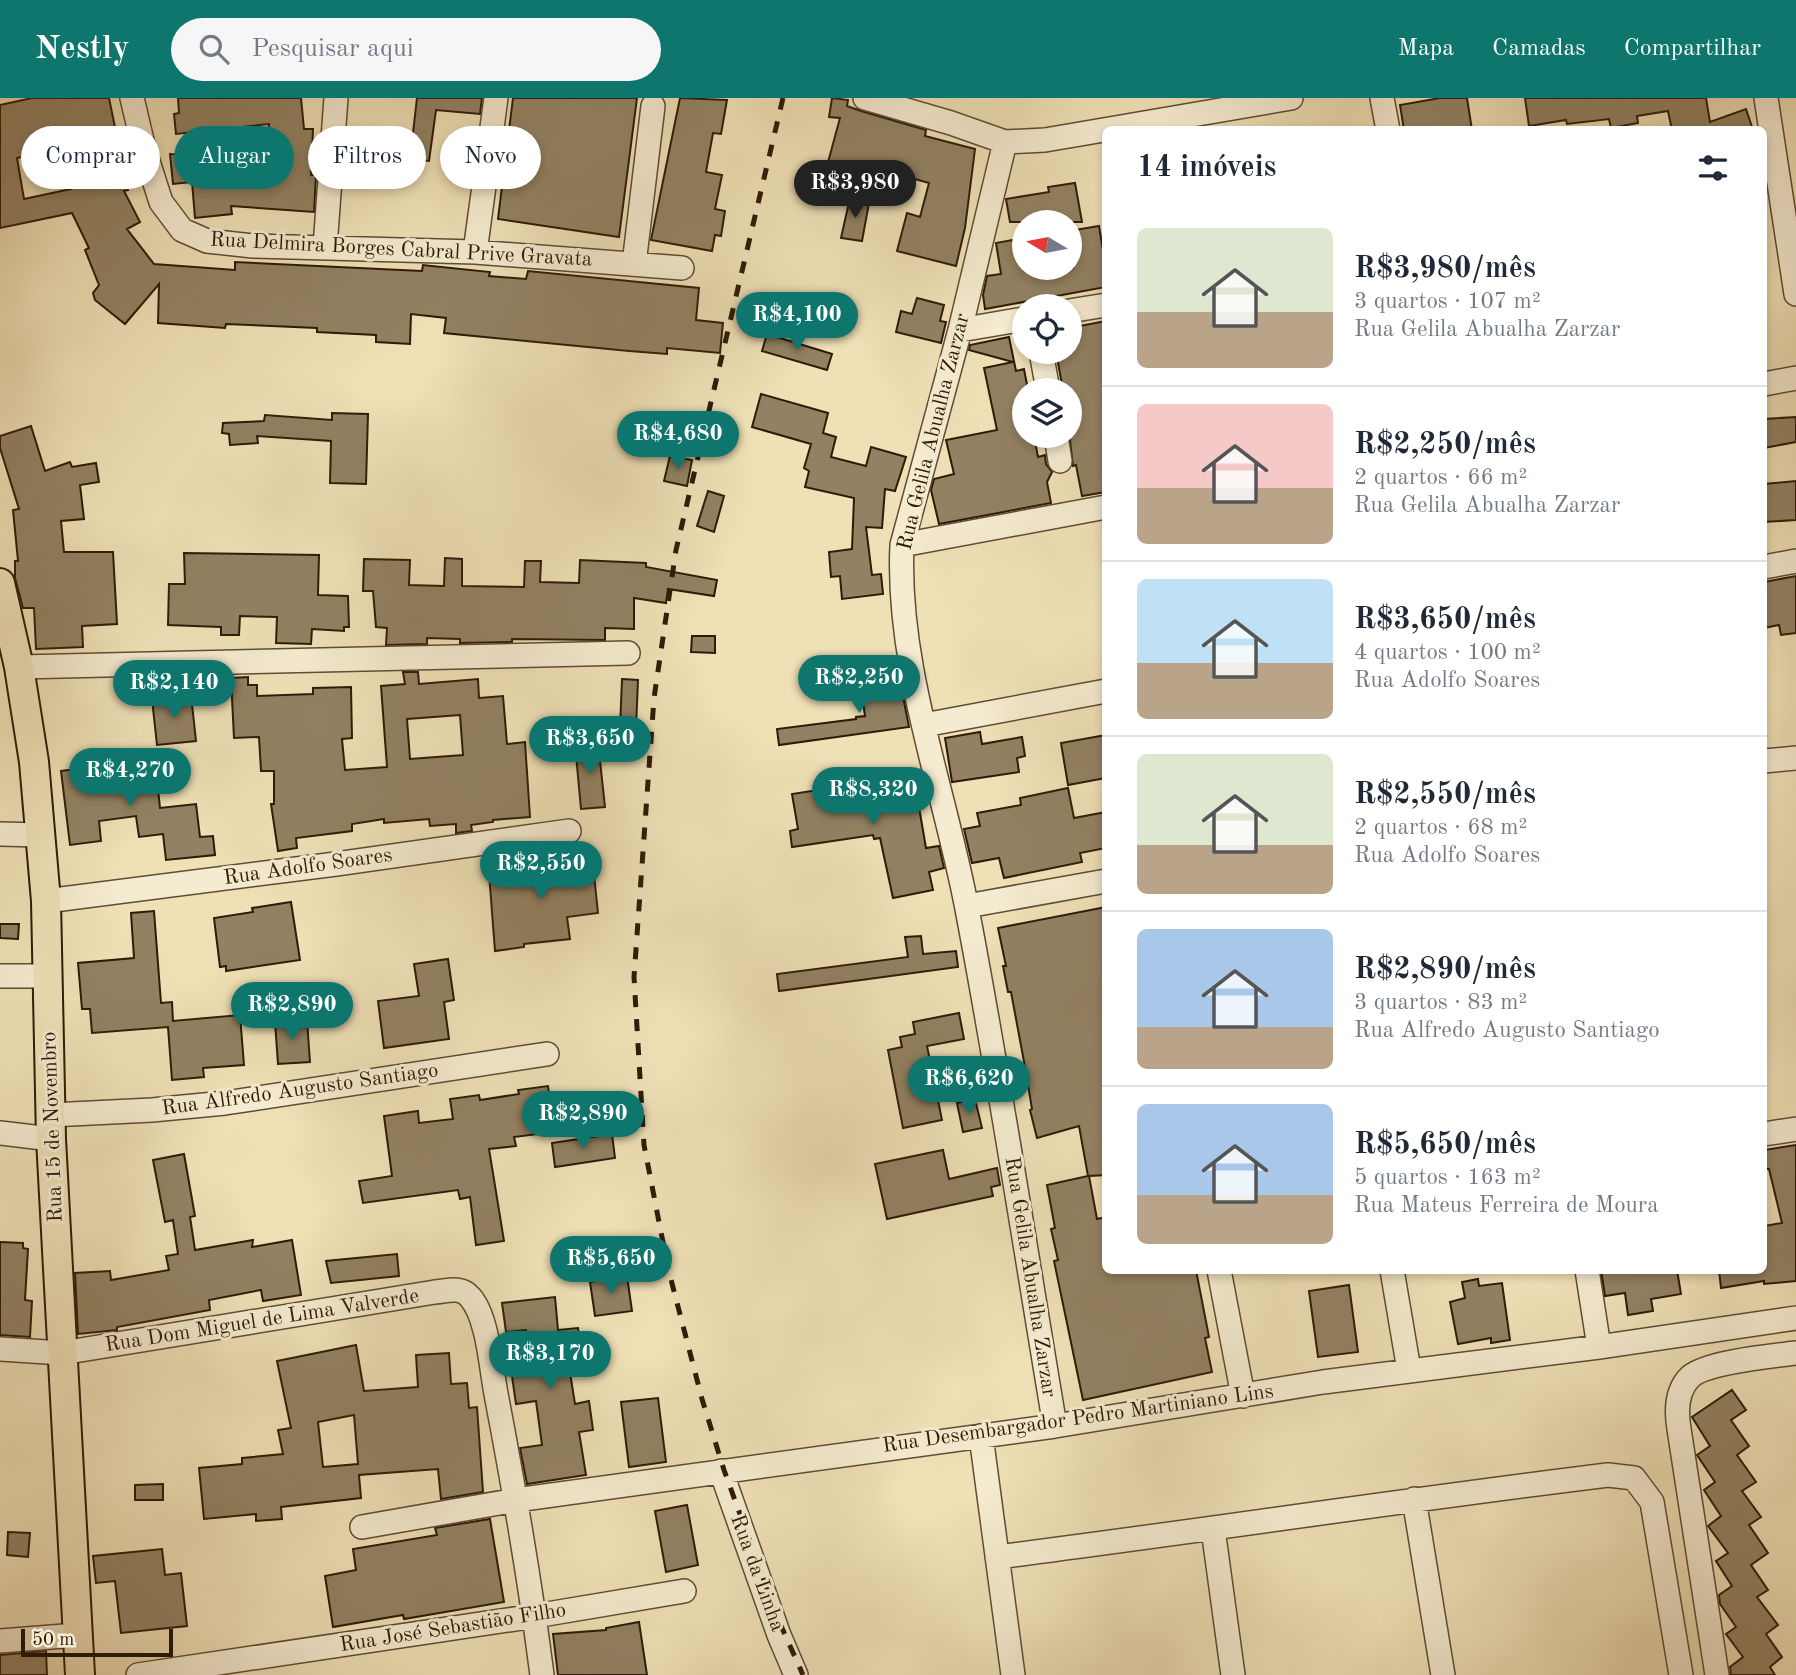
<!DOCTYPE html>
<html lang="pt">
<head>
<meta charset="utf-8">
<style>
	body { margin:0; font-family:"Old Standard TT",serif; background:#f6f6f7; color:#1f2937; height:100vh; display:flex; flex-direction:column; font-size:26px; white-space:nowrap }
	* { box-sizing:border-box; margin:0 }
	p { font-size:23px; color:#747a83 }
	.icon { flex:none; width:38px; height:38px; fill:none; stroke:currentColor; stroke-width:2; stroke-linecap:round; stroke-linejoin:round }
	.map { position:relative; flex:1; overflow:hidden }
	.drawer { position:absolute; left:1102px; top:28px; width:665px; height:1148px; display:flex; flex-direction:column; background:#fff; border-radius:10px; box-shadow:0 4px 10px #0003 }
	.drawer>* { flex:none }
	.guide { position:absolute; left:21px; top:28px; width:665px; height:63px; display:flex; gap:14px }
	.needle { width:46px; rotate:280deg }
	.tools { position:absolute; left:1012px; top:112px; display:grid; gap:14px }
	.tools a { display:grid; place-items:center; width:70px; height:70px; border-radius:50%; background:#fff; box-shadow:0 4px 10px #0003; font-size:35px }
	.scale { position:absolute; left:21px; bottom:18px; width:152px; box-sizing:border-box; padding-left:7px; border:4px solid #2e1b08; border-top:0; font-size:19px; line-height:24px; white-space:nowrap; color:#2e1b08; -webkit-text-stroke:5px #f5ebd0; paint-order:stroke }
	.price { position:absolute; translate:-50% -60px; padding:0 16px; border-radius:24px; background:#0f766e; color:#fff; font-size:23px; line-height:46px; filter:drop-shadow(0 2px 4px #0008) }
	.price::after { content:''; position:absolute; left:50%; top:42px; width:21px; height:16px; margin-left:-10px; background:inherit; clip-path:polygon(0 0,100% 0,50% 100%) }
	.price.active { background:#222; color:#fff }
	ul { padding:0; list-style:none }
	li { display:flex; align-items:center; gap:21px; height:175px; padding:0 35px }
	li+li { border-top:2px solid #e0e1e3 }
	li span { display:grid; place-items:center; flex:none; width:196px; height:140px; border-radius:10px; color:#555 }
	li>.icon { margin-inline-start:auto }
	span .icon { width:84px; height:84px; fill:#fffc; stroke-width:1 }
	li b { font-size:30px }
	h2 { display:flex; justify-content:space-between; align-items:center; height:84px; padding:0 35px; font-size:30px }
	.chip { padding:0 24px; border-radius:32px; background:#fff; box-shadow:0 4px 10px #0003; font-size:24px; line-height:63px }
	.chip.active { background:#0f766e; color:#fff }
	header { display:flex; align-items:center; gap:42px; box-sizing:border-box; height:98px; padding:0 35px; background:#0f766e; color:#fff }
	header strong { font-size:33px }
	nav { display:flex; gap:38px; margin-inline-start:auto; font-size:24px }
	.search { width:490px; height:63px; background:#f6f6f7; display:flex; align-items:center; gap:18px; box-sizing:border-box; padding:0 24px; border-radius:38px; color:#747a83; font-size:26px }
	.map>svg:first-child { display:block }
	.building { fill:#928162; stroke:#2e1b08; stroke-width:2; fill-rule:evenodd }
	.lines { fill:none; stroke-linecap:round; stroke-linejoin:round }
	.minor-casing { stroke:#5e4c34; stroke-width:26 }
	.major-casing { stroke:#2e1b08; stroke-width:32 }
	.minor { stroke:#f5ebd0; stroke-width:23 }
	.major { stroke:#efe0b6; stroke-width:28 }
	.rail { stroke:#2e1b08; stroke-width:5; stroke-dasharray:12 12; stroke-linecap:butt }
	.labels { text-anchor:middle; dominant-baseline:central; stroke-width:6; stroke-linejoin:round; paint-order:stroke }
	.street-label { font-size:21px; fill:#2e1b08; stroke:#f5ebd0 }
</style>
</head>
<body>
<header>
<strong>Nestly</strong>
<div class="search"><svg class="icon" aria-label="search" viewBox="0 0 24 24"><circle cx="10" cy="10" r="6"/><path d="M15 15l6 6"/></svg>Pesquisar aqui</div>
<nav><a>Mapa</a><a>Camadas</a><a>Compartilhar</a></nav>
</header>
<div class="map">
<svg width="1796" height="1577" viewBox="0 0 1796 1577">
	<rect width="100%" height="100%" fill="#efe0b6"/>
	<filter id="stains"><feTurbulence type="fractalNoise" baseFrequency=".00286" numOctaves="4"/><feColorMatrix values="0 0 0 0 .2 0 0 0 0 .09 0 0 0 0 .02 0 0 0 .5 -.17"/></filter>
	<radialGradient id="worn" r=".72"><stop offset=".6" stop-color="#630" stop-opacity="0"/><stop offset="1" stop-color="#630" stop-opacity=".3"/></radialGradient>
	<path class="building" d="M32 0H109L128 92 124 93 140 124 127 131 154 166 235 172V164L422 173 423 167 490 174 489 178 526 181 528 173 699 190 696 222 723 225 720 255 667 250V256L629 253 444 235 446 220 411 216 410 246 376 244V237L317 234V230L226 226 225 230 158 225 159 186 125 226 95 202 93 195 99 187 85 152 89 150 72 115 0 130V7ZM63 51 71 91 24 101 17 60Z
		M178 0H301L304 31H313L311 77H316L314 114 231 108 232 116 195 120 192 84 173 86 170 56 268 61 269 26 176 36 174 16 179 15Z
		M417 0H482L480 16 436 12 429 63 410 61Z
		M513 0H637L619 139 498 121Z
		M680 0 727 2 721 36 713 35 706 74 722 77 715 111 725 113 721 138 715 137 712 153 651 142Z
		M832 0 848 2 847 8 861 13 926 32 925 38 975 51 965 130 956 168 897 153 907 115 920 119 929 85 865 67 862 78 827 68 840 20 829 19Z
		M1440 0H1467L1472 32H1404L1400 7Z
		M1525 0H1706L1710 24 1746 11 1753 32H1672L1668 13 1637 18 1638 25 1611 30 1609 21 1567 26 1566 22 1529 28Z
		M1075 85 1082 124H1010L1006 101 1049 94 1048 89Z
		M850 100 869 105 862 143 841 140Z
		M1099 128 1104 158 1106 157V189L985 211 983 197 987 178 1001 176 996 145 1024 140V172L1038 170H1073L1069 133Z
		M917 200 944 207 940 223 946 224 941 245 896 234 901 213 912 216Z
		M1106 223V394L1082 398 1076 367 1073 368 1069 334V292H1063L1056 254H1069V230Z
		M767 236 832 256 827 272 762 253Z
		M1009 239 1016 273 1024 271 1028 292H1024V338H1034L1038 359 1045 357 1046 366 1052 374 1047 384 1051 405 939 426 931 392 934 381 954 376 946 342 997 332 984 270 1013 264 969 252 970 247Z
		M761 296 828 315 823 335 836 339 831 359 866 368 871 349 906 359 895 393 885 391 882 430 866 429 872 477 881 476 883 496 842 501 840 478 831 479 829 454 852 451 854 400 805 389 809 373 804 370 811 346 752 329Z
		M332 315 368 316 366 386 330 385 331 343 257 338 258 345 230 347 229 336 222 335 223 325 264 323 265 317 332 322Z
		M1796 319V344L1764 350V321Z
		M31 328 45 373 70 364 72 369 96 365 99 384 80 387 84 421 61 423 64 454H113L117 526 82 528 83 549 36 551 34 510H23L15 480V463H18L13 412 19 411 0 350V338Z
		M670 358 692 362 687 388 664 383Z
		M1796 383V422L1764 424V386Z
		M708 393 724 398 714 434 697 428Z
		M184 455 319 457 318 497 348 498 349 529H344V533L312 531 311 546 276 545 277 519 240 518 239 537H221V529L168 527 169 486H185Z
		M445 460 462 461V488L524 489 525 463H541L540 484 579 485 580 462 646 465V469L717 482 714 498 668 491 666 505 634 500V531L605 530V542L512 541V544L460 545V541L427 540V546L386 547 387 530 376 529 373 493H363L364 461 410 462 409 487 444 488Z
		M1796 478V535L1781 537 1779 527 1764 530V484Z
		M692 538H715V555L691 554Z
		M403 574H418L419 586 478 581 479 600 503 598 507 646 525 644 530 719 493 722V724L471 727 472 733 456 735V726L430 728 429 721 384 725V721L352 726V733L296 740 297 750 278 753 271 706H274V673H261L259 639 234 640 231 580 248 579V587H257V598L313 596V590L351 589 352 640 342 641 345 672 387 669 381 588 405 586ZM460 617 463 657 410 661 407 621Z
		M899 578 909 629 779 647 777 631 856 621V619L865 618 860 583Z
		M622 581 638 582 636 630H620Z
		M191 597 196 643 157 647 152 601Z
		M980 634 982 646 1022 639 1025 658 1017 660 1019 674 952 684 945 640Z
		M1106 637V680L1068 687 1061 645Z
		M598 644 605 709 581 711 575 646Z
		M155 662 160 710 196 706 200 739 213 738 215 757 166 762 163 736 139 739 136 718 99 723 101 743 70 747 61 673Z
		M908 678 909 681 914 680 926 750 939 748 944 770 929 774 933 792 893 800 880 740 874 741 873 737 792 749 790 733 798 731 792 696Z
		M1068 690 1074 720 1106 714V750L1080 755 1082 764 1004 780 999 760 972 765 964 731 980 728 977 715 1021 707 1020 700Z
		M592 758 598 815 567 819 570 841 524 846V849L495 853 489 775 528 771 527 765Z
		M291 804 300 862 226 873V868L220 869 214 820 253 814 252 810Z
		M1106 809V1077L1089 1078 1097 1121 1106 1119V1172H1196L1209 1239 1205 1240 1212 1274 1083 1302 1054 1163 1058 1162 1051 1131 1055 1130 1047 1087 1088 1078 1079 1028 1037 1040 1030 1012 1032 1011 1025 969 1011 894H1008L1003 868H1006L998 830Z
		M154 813 161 905 172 904 173 923 240 917 244 967 203 970 204 979 172 982 168 929 92 935 90 911H82L78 865 134 860 131 815Z
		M0 826H19L18 841 0 840Z
		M921 838 923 856 956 853 958 869 779 893 777 876 908 859 905 839Z
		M448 861 454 902 444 904 449 941 384 950 378 903 419 898 414 866Z
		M959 915 964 941 927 948 942 1022 903 1030 888 952 902 949 900 939 915 936 913 924Z
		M307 922 310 964 278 966 275 924Z
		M548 988 554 1034 514 1039 516 1048 489 1051 504 1143 476 1147 470 1099 460 1101 458 1092 363 1105 359 1083 392 1078 384 1018 418 1013 419 1025 453 1021 450 1001 479 997 480 1002 519 996 518 992Z
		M975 1001 982 1030 963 1034 957 1005Z
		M612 1036 615 1060 555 1069 552 1045Z
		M1796 1047V1183L1764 1186V1183L1721 1190 1719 1172H1764V1128L1782 1125 1769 1071H1764V1052Z
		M943 1052 949 1081 997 1070 1000 1087 991 1089 993 1098 887 1121 875 1066Z
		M184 1056 195 1118 190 1119 195 1152 253 1142 252 1149 292 1142 301 1197 263 1203 261 1192 209 1202 210 1212 117 1229V1232L78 1236 75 1175 110 1173 111 1182 169 1172 166 1158 178 1156 173 1122 165 1124 153 1062Z
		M0 1144 23 1145V1150L28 1151 25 1202 32 1203 30 1239 0 1237Z
		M397 1156 399 1178 331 1185 326 1163Z
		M1601 1172H1677L1681 1196 1651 1201 1653 1213 1628 1217 1625 1195 1605 1198Z
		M627 1178 632 1213 595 1218 590 1184Z
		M1478 1181 1479 1188 1502 1185 1510 1242 1491 1245V1240L1458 1246 1450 1204 1465 1200 1462 1184Z
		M1349 1187 1358 1254 1318 1259 1309 1193Z
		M555 1199 558 1232 578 1230 582 1260 568 1262 575 1306 589 1303 593 1332 579 1334 586 1377 527 1386 520 1350 542 1347 536 1303 516 1306 512 1278 532 1275 526 1232 506 1234 502 1205Z
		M356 1247 364 1293 418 1289 416 1257 449 1255 451 1286 467 1285 469 1310 477 1309 483 1394 441 1401 438 1371 359 1377 361 1400 281 1409 282 1421 256 1423V1416L204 1421 199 1370 242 1366V1360L283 1356 278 1332 291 1330 277 1263ZM354 1317 358 1366 323 1369 318 1324Z
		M1732 1292 1746 1312 1731 1322 1749 1348 1737 1357 1756 1384 1742 1393 1761 1419 1749 1427 1768 1455 1751 1467 1768 1492 1757 1499 1778 1527 1766 1536 1782 1559 1770 1569 1775 1577H1731L1730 1569 1743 1559 1726 1536 1736 1529 1720 1506 1719 1497 1732 1488 1716 1463 1728 1455 1708 1428 1721 1418 1704 1392 1715 1384 1697 1357 1710 1348 1692 1319Z
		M658 1300 666 1364 629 1369 621 1304Z
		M163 1386V1402H135V1387Z
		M687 1407 698 1467 666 1474 655 1413Z
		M490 1421 504 1504 404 1521 403 1517 333 1529 325 1478 356 1472 353 1451 437 1437 435 1430Z
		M8 1434 30 1435 28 1459 7 1457Z
		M162 1451 165 1477 181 1475 187 1528 121 1535 115 1483 96 1485 93 1458Z
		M639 1524 647 1577H558L553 1536 606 1532V1530Z
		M46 1553 47 1577H0V1557Z"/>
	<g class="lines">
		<g class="minor-casing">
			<path id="minor" d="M132 0 144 51 161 104 182 132 207 143 253 148 475 154 682 170
				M865 0 951 25 1005 44 1045 42 1291 0
				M1382 0 1388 32
				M1766 0 1796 196
				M1005 44 960 232 902 447C896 568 945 693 967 811 1000 983 1026 1156 1055 1328
				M325 149 336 0
				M475 154 496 0
				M634 166 653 8
				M1069 213 1106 207
				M960 232 1024 221
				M1041 254 1048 292
				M1764 286 1796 280
				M1056 338 1060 363
				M902 447 1106 409
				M1764 469 1796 463
				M19 569 628 555
				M924 627 1106 593
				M1764 663 1796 660
				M0 736 41 737
				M46 803 336 766 569 733
				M967 808 1106 783
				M0 878H49
				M51 1017 152 1012 225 1005 547 956
				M0 1035 51 1041
				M1764 1036 1796 1031
				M1219 1172 1243 1298
				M1392 1172 1409 1272
				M1587 1172 1599 1249
				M0 1251 62 1255 435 1194C447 1193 461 1188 470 1199 488 1219 491 1270 496 1296 514 1390 530 1483 542 1577
				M981 1338 1013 1577
				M721 1373 779 1537 796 1577
				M1414 1401 1443 1577
				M362 1429 516 1402 1055 1328 1323 1284 1599 1249 1796 1220
				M1213 1431 1233 1577
				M997 1459C1201 1433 1404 1402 1608 1377L1634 1380 1652 1404 1681 1577
				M0 1543 77 1537
				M138 1577 535 1518 684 1493
				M1717 1577 1679 1331C1676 1313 1677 1292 1690 1279 1706 1264 1773 1258 1796 1255"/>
		</g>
		<g class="major-casing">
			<path id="major" d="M0 485 19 569 34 664 46 803 51 1041 80 1577"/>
		</g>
		<use href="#minor" class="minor"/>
		<use href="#major" class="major"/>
		<path class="rail" d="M783 0 676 452 654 600 634 879 644 1047 668 1170 702 1301 724 1372 778 1521 803 1577"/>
	</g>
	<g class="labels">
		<g class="street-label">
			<text transform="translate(401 152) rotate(3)">Rua Delmira Borges Cabral Prive Gravata</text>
			<text transform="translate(934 334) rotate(-76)">Rua Gelila Abualha Zarzar</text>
			<text transform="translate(308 769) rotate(-8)">Rua Adolfo Soares</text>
			<text transform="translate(300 992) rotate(-8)">Rua Alfredo Augusto Santiago</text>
			<text transform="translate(53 1029) rotate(-92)">Rua 15 de Novembro</text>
			<text transform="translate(1030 1179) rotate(81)">Rua Gelila Abualha Zarzar</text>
			<text transform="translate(262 1223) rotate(-9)">Rua Dom Miguel de Lima Valverde</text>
			<text transform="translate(1078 1321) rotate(-8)">Rua Desembargador Pedro Martiniano Lins</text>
			<text transform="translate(757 1475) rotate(70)">Rua da Linha</text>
			<text transform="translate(453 1530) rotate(-9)">Rua José Sebastião Filho</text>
		</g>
	</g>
	<rect width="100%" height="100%" filter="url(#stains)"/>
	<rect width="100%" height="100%" fill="url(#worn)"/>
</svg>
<div class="tools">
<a><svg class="needle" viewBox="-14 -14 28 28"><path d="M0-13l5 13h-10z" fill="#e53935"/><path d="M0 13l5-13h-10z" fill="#747a83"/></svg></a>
<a><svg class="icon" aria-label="locate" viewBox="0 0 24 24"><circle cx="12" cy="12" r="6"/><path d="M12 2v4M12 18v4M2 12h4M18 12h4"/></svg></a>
<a><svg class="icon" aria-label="layers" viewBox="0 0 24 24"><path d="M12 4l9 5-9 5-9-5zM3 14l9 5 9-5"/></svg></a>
</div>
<div class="scale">50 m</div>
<b class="price active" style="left:855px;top:122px">R$3,980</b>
<b class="price" style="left:797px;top:254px">R$4,100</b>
<b class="price" style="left:678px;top:373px">R$4,680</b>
<b class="price" style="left:859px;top:617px">R$2,250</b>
<b class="price" style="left:174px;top:622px">R$2,140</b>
<b class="price" style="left:590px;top:678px">R$3,650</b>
<b class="price" style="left:130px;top:710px">R$4,270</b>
<b class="price" style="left:873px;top:729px">R$8,320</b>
<b class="price" style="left:541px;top:803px">R$2,550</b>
<b class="price" style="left:292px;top:944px">R$2,890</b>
<b class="price" style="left:969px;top:1018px">R$6,620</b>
<b class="price" style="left:583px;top:1053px">R$2,890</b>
<b class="price" style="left:611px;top:1198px">R$5,650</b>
<b class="price" style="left:550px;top:1293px">R$3,170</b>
<div class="guide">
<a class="chip">Comprar</a>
<a class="chip active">Alugar</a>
<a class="chip">Filtros</a>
<a class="chip">Novo</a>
</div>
<section class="drawer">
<h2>14 imóveis<svg class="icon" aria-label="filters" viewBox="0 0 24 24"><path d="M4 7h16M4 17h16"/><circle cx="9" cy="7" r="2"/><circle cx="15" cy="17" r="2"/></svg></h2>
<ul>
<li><span style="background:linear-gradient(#dfe7d0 60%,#b9a48a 0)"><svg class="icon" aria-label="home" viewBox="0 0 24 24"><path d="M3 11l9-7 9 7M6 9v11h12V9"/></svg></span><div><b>R$3,980/mês</b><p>3 quartos · 107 m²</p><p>Rua Gelila Abualha Zarzar</p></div></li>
<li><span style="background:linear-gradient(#f6c9c9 60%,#b9a48a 0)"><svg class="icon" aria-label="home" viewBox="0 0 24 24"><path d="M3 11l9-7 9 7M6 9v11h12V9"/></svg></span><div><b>R$2,250/mês</b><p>2 quartos · 66 m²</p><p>Rua Gelila Abualha Zarzar</p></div></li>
<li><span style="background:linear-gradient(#bfe0f5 60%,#b9a48a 0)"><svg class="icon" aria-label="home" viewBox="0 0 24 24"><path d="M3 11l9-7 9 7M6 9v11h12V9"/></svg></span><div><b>R$3,650/mês</b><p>4 quartos · 100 m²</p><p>Rua Adolfo Soares</p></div></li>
<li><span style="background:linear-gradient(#dfe7d0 65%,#b9a48a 0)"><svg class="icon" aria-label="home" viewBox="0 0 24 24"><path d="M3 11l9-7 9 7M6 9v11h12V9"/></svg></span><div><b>R$2,550/mês</b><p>2 quartos · 68 m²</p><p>Rua Adolfo Soares</p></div></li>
<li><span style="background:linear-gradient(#a9c7e8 70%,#b9a48a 0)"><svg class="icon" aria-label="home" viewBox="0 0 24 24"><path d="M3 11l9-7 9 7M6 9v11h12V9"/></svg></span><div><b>R$2,890/mês</b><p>3 quartos · 83 m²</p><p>Rua Alfredo Augusto Santiago</p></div></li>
<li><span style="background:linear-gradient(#a9c7e8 65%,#b9a48a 0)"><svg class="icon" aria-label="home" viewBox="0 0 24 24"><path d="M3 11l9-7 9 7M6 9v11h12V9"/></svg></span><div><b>R$5,650/mês</b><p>5 quartos · 163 m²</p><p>Rua Mateus Ferreira de Moura</p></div></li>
</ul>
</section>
</div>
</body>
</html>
